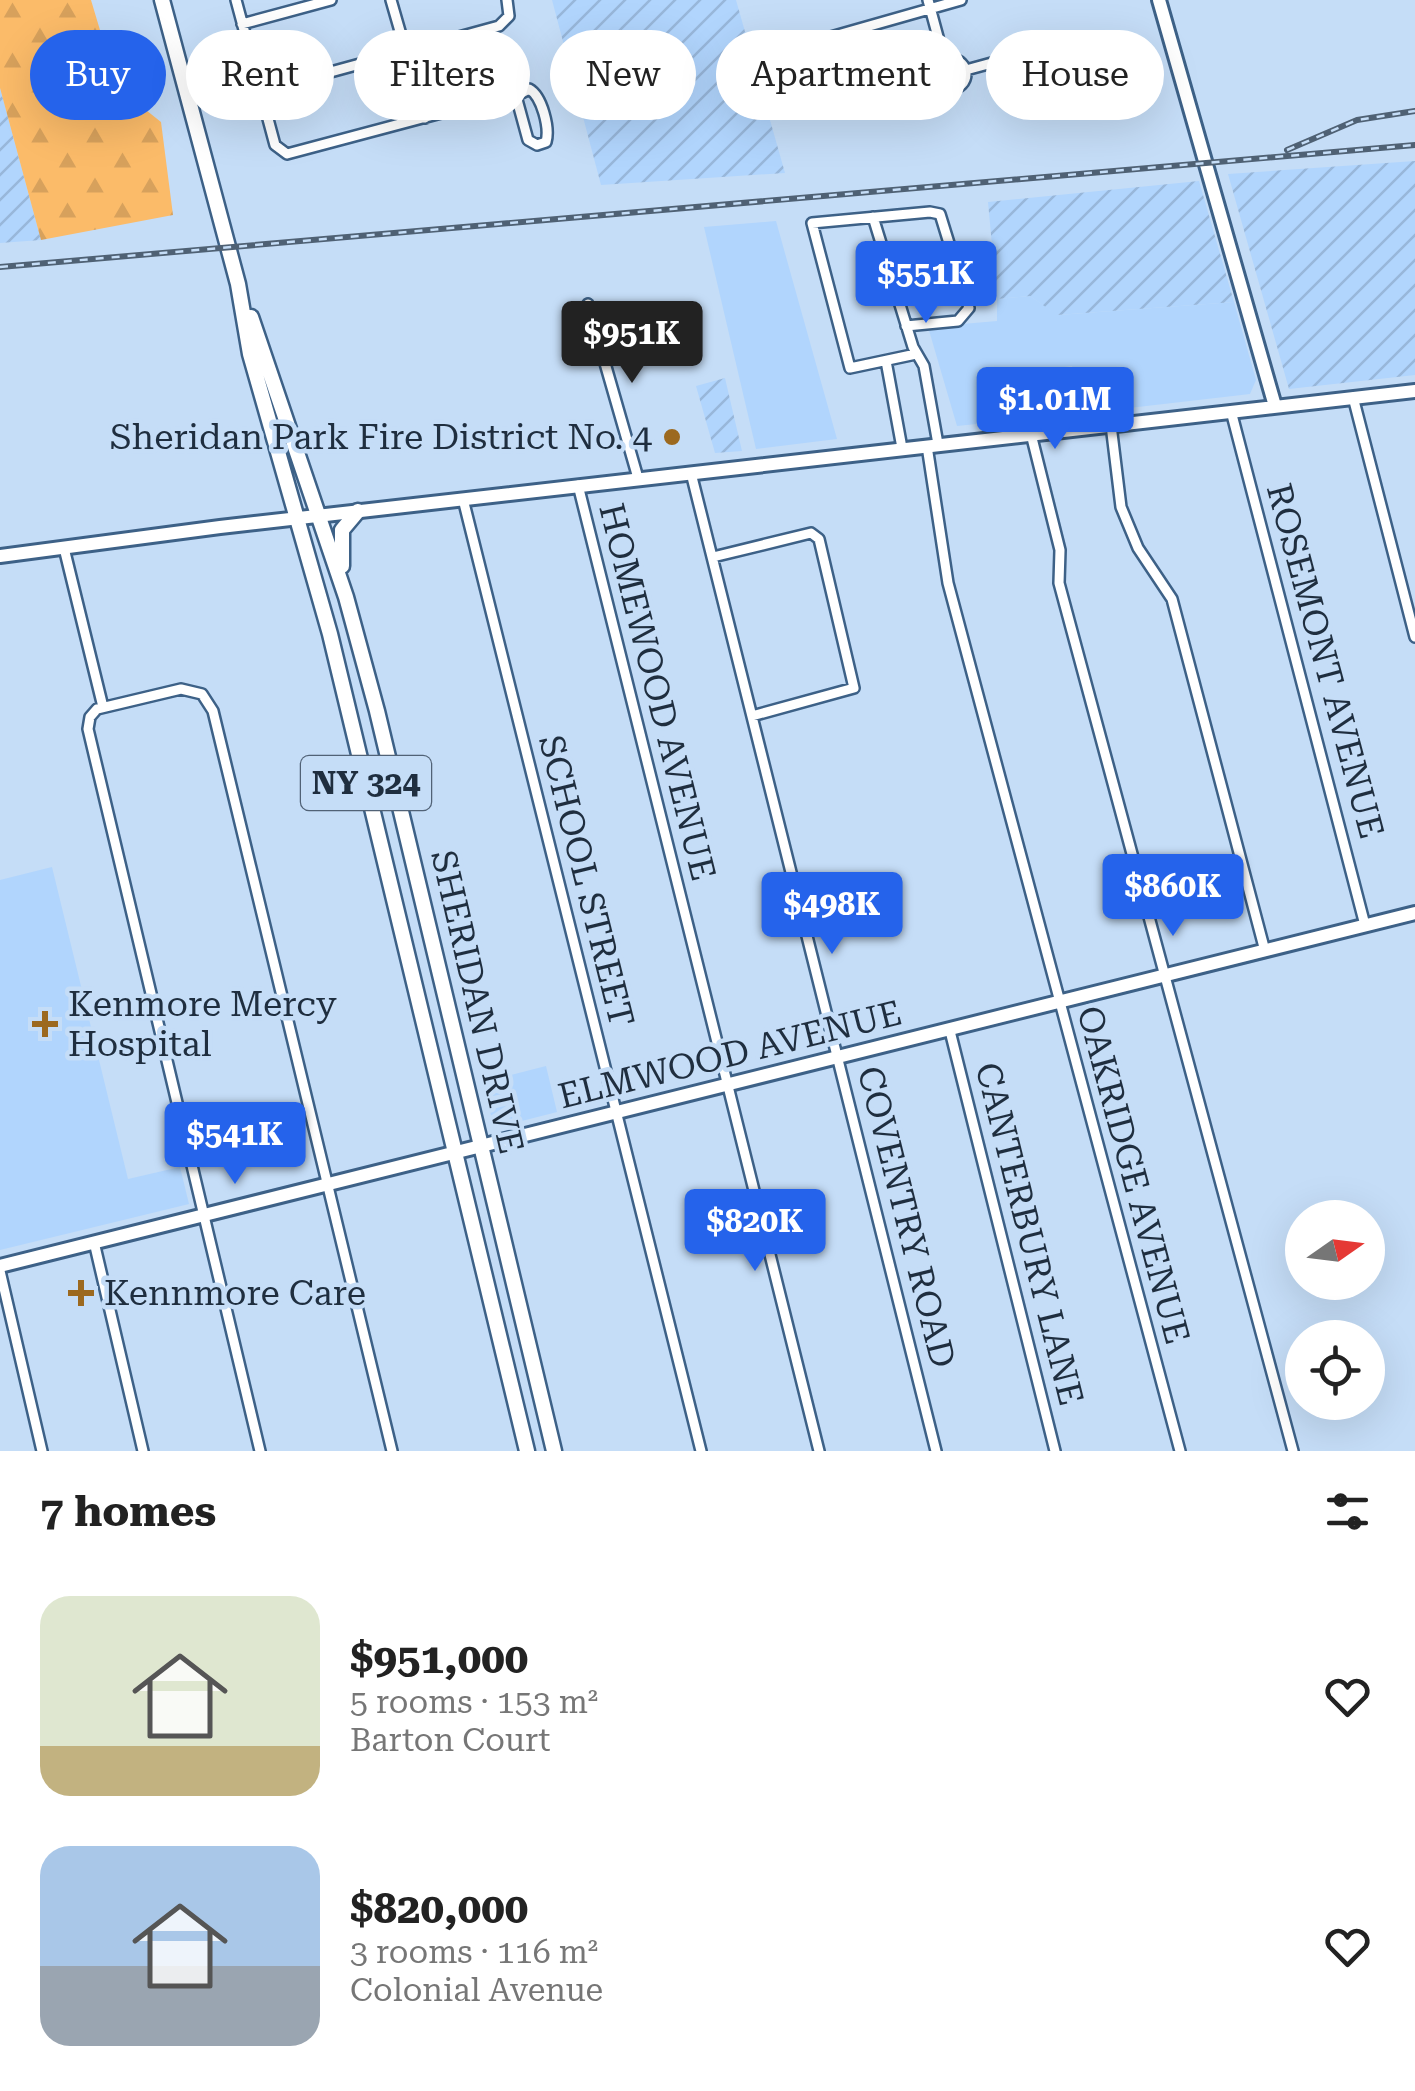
<!DOCTYPE html>
<html lang="en">
<head>
<meta charset="utf-8">
<style>
	body { margin:0; font-family:"Roboto Serif",serif; background:#f6f6f6; color:#222; height:100vh; display:flex; flex-direction:column; font-size:38px; white-space:nowrap }
	* { box-sizing:border-box; margin:0 }
	p { font-size:32px; color:#767676 }
	.icon { flex:none; width:55px; height:55px; fill:none; stroke:currentColor; stroke-width:2; stroke-linecap:round; stroke-linejoin:round }
	.map { position:relative; height:1451px; overflow:hidden }
	.details { display:flex; flex-direction:column; background:#fff; flex:1 }
	.details>* { flex:none }
	.top-card { position:absolute; left:30px; top:30px; width:1355px; height:90px; display:flex; gap:20px }
	.needle { width:65px; rotate:76deg }
	.controls { position:absolute; left:1285px; top:1200px; display:grid; gap:20px }
	.controls a { display:grid; place-items:center; width:100px; height:100px; border-radius:50%; background:#fff; box-shadow:0 10px 40px #0002; font-size:50px }
	.price { position:absolute; translate:-50% -85px; padding:0 22px; border-radius:10px; background:#2563eb; color:#fff; font-size:32px; line-height:65px; filter:drop-shadow(0 2px 5px #0008) }
	.price::after { content:''; position:absolute; left:50%; top:60px; width:30px; height:22px; margin-left:-15px; background:inherit; clip-path:polygon(0 0,100% 0,50% 100%) }
	.price.on { background:#222; color:#fff }
	ul { padding:0; list-style:none }
	li { display:flex; align-items:center; gap:30px; height:250px; padding:0 40px }
	li span { display:grid; place-items:center; flex:none; width:280px; height:200px; border-radius:30px; color:#555 }
	li>.icon { margin-inline-start:auto }
	span .icon { width:120px; height:120px; fill:#fffc; stroke-width:1 }
	li b { font-size:42px }
	h2 { display:flex; justify-content:space-between; align-items:center; height:120px; padding:0 40px; font-size:42px }
	.tag { padding:0 35px; border-radius:45px; background:#fff; box-shadow:0 10px 40px #0002; font-size:35px; line-height:90px }
	.tag.on { background:#2563eb; color:#fff }
	.map>svg:first-child { display:block }
	.built { fill:#b1d5fd }
	.industrial { fill:url(#industrial-furrows) }
	.forest { fill:url(#forest-firs) }
	.lines { fill:none; stroke-linecap:round; stroke-linejoin:round }
	.street-casing { stroke:#3d6187; stroke-width:14 }
	.secondary-casing { stroke:#3d6187; stroke-width:18 }
	.primary-casing { stroke:#3d6187; stroke-width:19 }
	.street { stroke:#fff; stroke-width:9 }
	.secondary { stroke:#fff; stroke-width:12 }
	.primary { stroke:#fff; stroke-width:14 }
	.rail-casing { stroke:#4f6174; stroke-width:6 }
	.rail { stroke:#c5ddf7; stroke-width:2.5; stroke-dasharray:8; stroke-linecap:butt }
	.poi-dot { fill:#9c691f; stroke:#c5ddf7; stroke-width:4 }
	.labels { text-anchor:middle; dominant-baseline:central; stroke-width:9; stroke-linejoin:round; paint-order:stroke }
	.shield { fill:#c5ddf7; stroke:#516276; stroke-width:2.5 }
	.shield-label { font-size:32px; font-weight:bold; fill:#1f2e3f }
	.poi-label { font-size:35px; fill:#1f2e3f; stroke:#c5ddf7; text-anchor:start }
	.street-label { font-size:35px; fill:#1f2e3f; stroke:#c5ddf7 }
</style>
</head>
<body>
<div class="map">
<svg width="1415" height="1451" viewBox="0 0 1415 1451">
	<defs>
		<pattern id="industrial-furrows" width="10" height="10" patternUnits="userSpaceOnUse" patternTransform="scale(2.5)"><rect width="10" height="10" fill="#b1d5fd"/><path d="M-1 1l2-2M0 10L10 0M9 11l2-2" fill="none" stroke="#98b7da"/></pattern>
		<pattern id="forest-firs" width="22" height="20" patternUnits="userSpaceOnUse" patternTransform="scale(2.5)"><rect width="22" height="20" fill="#fbbb69"/><path d="M5 1l3.5 6h-7zM16 11l3.5 6h-7z" fill="#d7a15c"/></pattern>
	</defs>
	<rect width="100%" height="100%" fill="#c5ddf7"/>
	<path class="built" d="M776 221 837 439 756 449 704 227Z
		M1030 296 1058 315 1234 302 1256 380 1250 394 1086 413 1072 366 1043 370 1055 416 957 426 928 327 997 321V299Z
		M52 867 128 1179 180 1167 189 1204 0 1250V880Z
		M546 1066 557 1112 494 1128 483 1082Z"/>
	<path class="industrial" d="M552 0H736L785 173 601 185Z
		M0 88 41 240 0 243Z
		M1415 161V375L1289 389 1228 174Z
		M1199 181 1234 302 1057 315 1030 296 997 299 988 202Z
		M725 378 742 451 715 453 696 386Z"/>
	<path class="forest" d="M0 0H91L117 87 161 122 173 215 41 240 0 88Z"/>
	<g class="lines">
		<g class="street-casing">
			<path id="street" d="M236 0 275 145 287 154 520 92
				M391 0 425 118
				M928 0 944 59
				M242 24 331 0
				M936 74a15 15 0 1 1 30 0a15 15 0 1 1-30 0Z
				M966 70 1058 45 1068 44 1080 55 1089 93 1083 104 1070 108 1060 100 1046 49
				M935 78 819 111 808 102 797 56 806 44 961 0
				M529 89C542 96 550 128 546 142L537 145 528 140 516 96Z
				M261 91 499 26 509 16 507 0
				M873 217 913 347 924 366 938 444
				M588 304 638 478
				M906 326 958 321 969 308 940 214 930 212 812 223 850 368 916 354
				M886 361 902 448
				M1353 397 1415 637
				M1231 411 1365 925
				M1111 425 1121 507 1138 548 1172 599 1265 951
				M1031 434 1060 550 1059 583 1293 1451
				M927 446 948 583 1180 1451
				M691 473 936 1451
				M578 485 819 1451
				M463 499 701 1451
				M64 548 103 707
				M713 557 811 533 819 539 854 688 752 716
				M950 1031 1055 1451
				M94 1242 143 1451
				M0 1271 42 1451
				M260 1451 88 729 90 717 97 709 181 689 202 694 213 711 392 1451"/>
		</g>
		<g class="secondary-casing">
			<path id="secondary" d="M1159 0 1275 406
				M0 556 220 527 1415 391
				M0 1266 1415 913"/>
		</g>
		<g class="primary-casing">
			<path id="primary" d="M162 0 238 284 250 354 330 634 527 1451
				M251 317 346 597 377 711 554 1451
				M342 566V530L358 511"/>
		</g>
		<use href="#street" class="street"/>
		<use href="#secondary" class="secondary"/>
		<use href="#primary" class="primary"/>
		<g class="rail-casing">
			<path id="rail" d="M1287 150 1357 120 1415 111
				M0 267 1415 145"/>
		</g>
		<use href="#rail" class="rail"/>
	</g>
	<g class="poi-dot">
		<circle cx="672" cy="437" r="10"/>
		<path d="M40 1009h10v10h10v10h-10v10h-10v-10h-10v-10h10z"/>
		<path d="M76 1278h10v10h10v10h-10v10h-10v-10h-10v-10h10z"/>
	</g>
	<g class="labels">
		<rect class="shield" x="301" y="756" width="130" height="54" rx="8"/>
		<g class="shield-label">
			<text x="366" y="783">NY 324</text>
		</g>
		<g class="poi-label">
			<text x="652" y="437" text-anchor="end">Sheridan Park Fire District No. 4</text>
			<text x="68" y="1004">Kenmore Mercy<tspan x="68" dy="40">Hospital</tspan></text>
			<text x="104" y="1293">Kennmore Care</text>
		</g>
		<g class="street-label">
			<text transform="translate(1325 661) rotate(75)">ROSEMONT AVENUE</text>
			<text transform="translate(657 692) rotate(76)">HOMEWOOD AVENUE</text>
			<text transform="translate(586 881) rotate(76)">SCHOOL STREET</text>
			<text transform="translate(477 1002) rotate(77)">SHERIDAN DRIVE</text>
			<text transform="translate(730 1055) rotate(-14)">ELMWOOD AVENUE</text>
			<text transform="translate(1133 1175) rotate(75)">OAKRIDGE AVENUE</text>
			<text transform="translate(906 1217) rotate(76)">COVENTRY ROAD</text>
			<text transform="translate(1029 1234) rotate(76)">CANTERBURY LANE</text>
		</g>
	</g>
</svg>
<div class="controls">
<a><svg class="needle" viewBox="-14 -14 28 28"><path d="M0-13l5 13h-10z" fill="#e53935"/><path d="M0 13l5-13h-10z" fill="#767676"/></svg></a>
<a><svg class="icon" aria-label="locate" viewBox="0 0 24 24"><circle cx="12" cy="12" r="6"/><path d="M12 2v4M12 18v4M2 12h4M18 12h4"/></svg></a>
</div>
<b class="price" style="left:926px;top:326px">$551K</b>
<b class="price on" style="left:632px;top:386px">$951K</b>
<b class="price" style="left:1055px;top:452px">$1.01M</b>
<b class="price" style="left:1173px;top:939px">$860K</b>
<b class="price" style="left:832px;top:957px">$498K</b>
<b class="price" style="left:235px;top:1187px">$541K</b>
<b class="price" style="left:755px;top:1274px">$820K</b>
<div class="top-card">
<a class="tag on">Buy</a>
<a class="tag">Rent</a>
<a class="tag">Filters</a>
<a class="tag">New</a>
<a class="tag">Apartment</a>
<a class="tag">House</a>
</div>
</div>
<section class="details">
<h2>7 homes<svg class="icon" aria-label="filters" viewBox="0 0 24 24"><path d="M4 7h16M4 17h16"/><circle cx="9" cy="7" r="2"/><circle cx="15" cy="17" r="2"/></svg></h2>
<ul>
<li><span style="background:linear-gradient(#dfe7d0 75%,#c2b280 0)"><svg class="icon" aria-label="home" viewBox="0 0 24 24"><path d="M3 11l9-7 9 7M6 9v11h12V9"/></svg></span><div><b>$951,000</b><p>5 rooms · 153 m²</p><p>Barton Court</p></div><svg class="icon" aria-label="heart" viewBox="0 0 24 24"><path d="M12 20l-8-8c-3-5 5-10 8-4 3-6 11-1 8 4z"/></svg></li>
<li><span style="background:linear-gradient(#a9c7e8 60%,#9aa5b1 0)"><svg class="icon" aria-label="home" viewBox="0 0 24 24"><path d="M3 11l9-7 9 7M6 9v11h12V9"/></svg></span><div><b>$820,000</b><p>3 rooms · 116 m²</p><p>Colonial Avenue</p></div><svg class="icon" aria-label="heart" viewBox="0 0 24 24"><path d="M12 20l-8-8c-3-5 5-10 8-4 3-6 11-1 8 4z"/></svg></li>
</ul>
</section>
</body>
</html>
